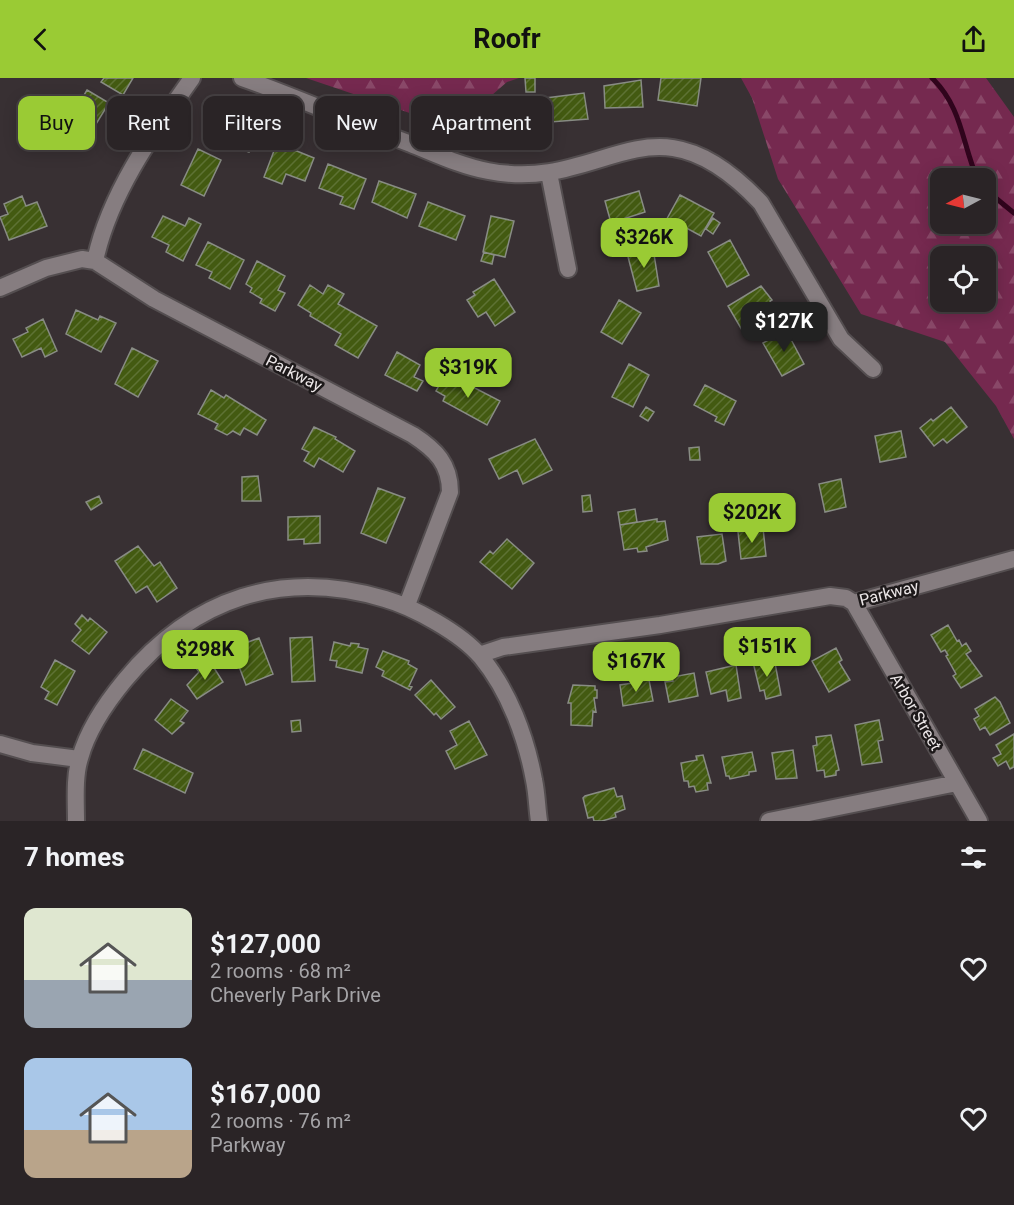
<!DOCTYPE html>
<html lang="en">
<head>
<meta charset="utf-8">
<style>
	body { margin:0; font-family:Roboto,sans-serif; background:#363032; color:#f1f3f6; height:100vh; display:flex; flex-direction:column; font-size:22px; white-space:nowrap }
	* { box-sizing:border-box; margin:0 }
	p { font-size:20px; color:#a5a4a7 }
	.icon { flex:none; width:33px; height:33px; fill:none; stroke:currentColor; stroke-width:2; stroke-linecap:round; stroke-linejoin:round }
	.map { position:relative; height:743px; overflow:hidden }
	.drawer { display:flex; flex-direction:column; background:#2a2426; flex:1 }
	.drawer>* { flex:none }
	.guide { position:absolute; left:18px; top:18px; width:600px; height:54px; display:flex; gap:12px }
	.needle { width:39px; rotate:263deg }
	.controls { position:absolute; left:930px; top:90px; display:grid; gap:12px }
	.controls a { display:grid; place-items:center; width:66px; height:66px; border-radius:12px; background:#2a2426; box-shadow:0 3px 15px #0003,0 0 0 2px #464143; font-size:30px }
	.price { position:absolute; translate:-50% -51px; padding:0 14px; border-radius:12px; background:#9acb34; color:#111; font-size:20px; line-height:39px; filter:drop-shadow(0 2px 3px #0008) }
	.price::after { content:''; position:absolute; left:50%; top:36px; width:18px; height:14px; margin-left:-9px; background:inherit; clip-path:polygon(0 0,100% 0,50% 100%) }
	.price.current { background:#222; color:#fff }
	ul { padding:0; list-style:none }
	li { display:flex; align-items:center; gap:18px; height:150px; padding:0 24px }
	li span { display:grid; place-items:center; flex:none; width:168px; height:120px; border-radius:12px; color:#555 }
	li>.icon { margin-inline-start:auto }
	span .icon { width:72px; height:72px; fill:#fffc; stroke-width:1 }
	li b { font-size:26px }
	h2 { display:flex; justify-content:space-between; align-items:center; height:72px; padding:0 24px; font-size:26px }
	.pill { padding:0 21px; border-radius:12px; background:#2a2426; box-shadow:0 3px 15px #0003,0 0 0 2px #464143; font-size:21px; line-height:54px }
	.pill.current { background:#9acb34; color:#111 }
	header { display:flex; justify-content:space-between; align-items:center; height:78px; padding:0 24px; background:#9acb34; color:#111; font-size:27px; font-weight:700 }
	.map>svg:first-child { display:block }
	.forest { fill:url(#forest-firs); fill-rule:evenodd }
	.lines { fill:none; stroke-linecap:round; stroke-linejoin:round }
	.stream { stroke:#30041c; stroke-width:5 }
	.building { fill:url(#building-hatch); stroke:#888c84; stroke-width:1.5 }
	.street-casing { stroke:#544e50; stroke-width:20 }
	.street { stroke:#867d80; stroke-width:16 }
	.labels { text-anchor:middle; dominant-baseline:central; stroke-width:5; stroke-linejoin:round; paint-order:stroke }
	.street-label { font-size:16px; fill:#ece7e8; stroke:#1d191a }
</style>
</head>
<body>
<header><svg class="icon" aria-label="back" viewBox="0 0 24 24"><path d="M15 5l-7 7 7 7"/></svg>Roofr<svg class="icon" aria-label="share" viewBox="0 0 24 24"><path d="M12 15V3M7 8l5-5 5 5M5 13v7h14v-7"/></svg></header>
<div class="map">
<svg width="1014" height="743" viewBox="0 0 1014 743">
	<defs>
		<pattern id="forest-firs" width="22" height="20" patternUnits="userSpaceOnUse" patternTransform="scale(1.5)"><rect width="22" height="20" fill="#75294f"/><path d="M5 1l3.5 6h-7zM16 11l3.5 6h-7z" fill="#894868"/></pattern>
		<pattern id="building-hatch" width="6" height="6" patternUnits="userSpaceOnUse" patternTransform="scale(1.5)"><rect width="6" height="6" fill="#435a11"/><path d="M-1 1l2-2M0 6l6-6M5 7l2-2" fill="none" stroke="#5e7234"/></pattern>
	</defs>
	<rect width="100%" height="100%" fill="#383033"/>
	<path class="forest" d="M306 0H519L507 4 454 50Z
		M741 0H986L1014 39V361L996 328 945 264 861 236 778 101 752 20ZM940 100H986V146H940ZM940 178H986V224H940Z"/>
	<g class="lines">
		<path class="stream" d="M932 0C962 29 962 65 977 100
			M986 112 1014 135"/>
	</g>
	<path class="building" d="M104 0H133L123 17 101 4Z
		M525 0H535V14H526Z
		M661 0H701L697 28 658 22Z
		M641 2 643 29 605 30 604 8Z
		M87 12 109 25 88 59 67 46Z
		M584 15 588 41 550 44 546 20Z
		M535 28 537 52 500 55 499 31Z
		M223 38 257 51 249 74 214 62Z
		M277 65 314 80 305 103 286 96 282 106 264 99Z
		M198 71 221 82 204 118 181 107Z
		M328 86 366 101 354 131 340 126 343 119 319 110Z
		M379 103 416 116 407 140 372 124Z
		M639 113 645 134 611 145 605 123Z
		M680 117 714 135 701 158 681 147 676 155 663 148Z
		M22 118 26 128 37 124 47 148 9 162 0 139 8 136 4 126Z
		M428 124 465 138 456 162 419 148Z
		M163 138 185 148 189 140 201 146 183 183 166 174 169 167 152 159Z
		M491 138 514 143 505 179 483 174Z
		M713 140 720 145 713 156 706 151Z
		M730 162 749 197 727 209 708 174Z
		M208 164 244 182 230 211 209 200 212 194 196 187Z
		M653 170 659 208 637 213 627 175Z
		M484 174 494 177 492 186 481 183Z
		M257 183 285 198 278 212 285 215 275 233 260 225 262 221 250 214 252 210 246 206Z
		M494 201 515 234 495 248 486 234 478 239 467 222 475 217 473 214Z
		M310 207 323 216 328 207 344 216 338 226 377 248 358 280 335 267 341 256 310 238 311 235 298 227Z
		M761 208 772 222 770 223 779 239 746 259 728 228Z
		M619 222 641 235 622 266 601 254Z
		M76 232 98 242 100 238 116 245 101 274 66 256Z
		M43 241 57 273 45 279 41 270 22 279 13 261 28 254 26 250Z
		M786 252 804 286 782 298 763 265Z
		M132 270 158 283 138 319 115 306Z
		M397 274 420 287 414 299 423 303 417 313 385 297Z
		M629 286 649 297 633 329 612 319Z
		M446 295 500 323 487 347 443 323 445 318 436 313Z
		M705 307 736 323 724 347 715 343 717 339 694 327Z
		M211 312 224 320 226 317 266 342 257 357 244 350 240 357 233 353 227 357 215 351 218 346 198 336Z
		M646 329 654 334 648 343 640 338Z
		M951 329 967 349 947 365 943 361 934 368 920 350 931 341 933 343Z
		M314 349 336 359 335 361 355 373 343 394 319 380 314 389 304 383 309 374 302 371Z
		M901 353 906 379 880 384 875 358Z
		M535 361 552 392 523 406 517 392 499 401 489 381Z
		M699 369 700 382H690L689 370Z
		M258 398 261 423H242V399Z
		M841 401 846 429 825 434 819 406Z
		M378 410 405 420 386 465 361 455Z
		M590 417 592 433 583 434 582 418Z
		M99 418 102 425 91 432 86 424Z
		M635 431 637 444 620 447 618 434Z
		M320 438V465L304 466V461L288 462V439Z
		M657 441V444L665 443 668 462 646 469 647 473 638 474 637 470 624 472 620 447Z
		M763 450 766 478 741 481 738 454Z
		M722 456 726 483 718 486H701L697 459Z
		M507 461 534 485 512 511 480 484 490 473 493 476Z
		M138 468 154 488 160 484 177 510 157 524 147 508 136 515 115 483Z
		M82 537 88 543 90 540 107 554 89 576 72 563 81 552 75 546Z
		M948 547 957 563 959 562 962 568 966 565 971 573 966 576 982 598 961 610 953 598 956 596 946 578 948 577 945 572 941 574 931 557Z
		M312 559 315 603 292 604 290 560Z
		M259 560 273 596 246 607 232 570Z
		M334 564 350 568 351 565 359 566 358 569 368 571 362 595 336 589 337 583 330 582Z
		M836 570 842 582 839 584 850 602 829 614 812 583Z
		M383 573 409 583 408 586 417 591 409 608 412 609 410 612 382 598 384 593 376 589Z
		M768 581 769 586 775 585 781 617 766 621 764 612 760 613 753 584Z
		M55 582 75 593 57 627 45 621 49 614 41 609Z
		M211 585 223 604 197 621 187 607 199 594 196 590 200 587 203 591Z
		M736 587 741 620 728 623 726 612 711 616 706 594Z
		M694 595 698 618 669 624 665 604 673 603 672 599Z
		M638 600 639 603 649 602 653 623 623 628 620 607 633 605 632 601Z
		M431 602 455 629 441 641 436 635 434 637 415 617Z
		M573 607 595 608V612H597V620H594L596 634 593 633 592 648 571 647V625H568Z
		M995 619 1000 624 1010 645 990 657 985 649 980 652 974 641 979 638 975 631Z
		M171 621 188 633 180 643 184 645 172 656 155 642Z
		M300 642 301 653 292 654 291 643Z
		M879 642 883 662 878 663 882 684 862 687 855 647Z
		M469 643 487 677 455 691 446 673 457 667 450 653Z
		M1014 656V689L1010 691 1006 683 998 688 993 680 1001 676 996 667Z
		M831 657 839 692 836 693V697L825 699 824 692 817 693 813 668 817 667 816 659Z
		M143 671 193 695 185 715 134 691Z
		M793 672 797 700 776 701 772 675Z
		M752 674 756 693 749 694V697L730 701 729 698H726L722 679Z
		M703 677 711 705H707L708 712 696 714 694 708 689 709 688 703H684L681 685 697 682 696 678Z
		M614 710 617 719 622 718 625 731 615 735 616 739 602 743H594L593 739 588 740 583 720 585 718Z"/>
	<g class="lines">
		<g class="street-casing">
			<path id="street" d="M242 0C299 20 354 45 411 66 436 76 461 88 488 93 606 116 650 7 761 125L841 261 873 291
				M549 95 568 191
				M95 183C109 116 153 55 192 0
				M0 210 46 190 82 181 95 183 154 221 413 357C436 372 450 386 450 414L407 527
				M854 525 979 743
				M479 577 503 569 660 547 830 518 846 520 854 525 1014 481
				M0 666 32 675 79 681
				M76 743C76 723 74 699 80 680 88 651 106 625 125 602 193 520 282 490 385 521 413 529 461 555 481 579 509 613 526 659 534 702 537 716 537 730 539 743
				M769 743 957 705"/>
		</g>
		<use href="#street" class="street"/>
	</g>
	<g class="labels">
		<g class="street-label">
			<text transform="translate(294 295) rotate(27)">Parkway</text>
			<text transform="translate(889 515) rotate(-14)">Parkway</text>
			<text transform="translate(916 634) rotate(60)">Arbor Street</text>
		</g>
	</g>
</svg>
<div class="controls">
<a><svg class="needle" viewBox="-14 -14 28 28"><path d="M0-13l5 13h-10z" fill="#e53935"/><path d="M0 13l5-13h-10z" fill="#a5a4a7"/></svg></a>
<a><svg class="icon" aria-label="locate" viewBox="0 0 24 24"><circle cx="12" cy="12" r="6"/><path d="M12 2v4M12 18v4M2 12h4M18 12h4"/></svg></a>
</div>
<b class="price" style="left:644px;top:191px">$326K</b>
<b class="price current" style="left:784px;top:275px">$127K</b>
<b class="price" style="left:468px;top:321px">$319K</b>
<b class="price" style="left:752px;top:466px">$202K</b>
<b class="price" style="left:767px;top:600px">$151K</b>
<b class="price" style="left:205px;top:603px">$298K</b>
<b class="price" style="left:636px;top:615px">$167K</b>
<div class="guide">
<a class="pill current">Buy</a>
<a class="pill">Rent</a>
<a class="pill">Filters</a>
<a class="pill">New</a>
<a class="pill">Apartment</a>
</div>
</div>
<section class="drawer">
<h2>7 homes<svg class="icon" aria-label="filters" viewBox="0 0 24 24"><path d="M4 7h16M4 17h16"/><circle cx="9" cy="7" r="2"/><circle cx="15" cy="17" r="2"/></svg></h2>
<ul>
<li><span style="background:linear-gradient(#dfe7d0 60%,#9aa5b1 0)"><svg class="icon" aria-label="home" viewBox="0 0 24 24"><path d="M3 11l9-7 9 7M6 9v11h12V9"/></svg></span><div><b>$127,000</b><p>2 rooms · 68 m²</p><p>Cheverly Park Drive</p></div><svg class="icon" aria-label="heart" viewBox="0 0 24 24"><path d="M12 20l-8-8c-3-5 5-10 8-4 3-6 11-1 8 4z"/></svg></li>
<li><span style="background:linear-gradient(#a9c7e8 60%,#b9a48a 0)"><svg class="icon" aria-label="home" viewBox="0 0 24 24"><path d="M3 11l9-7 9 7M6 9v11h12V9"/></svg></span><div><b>$167,000</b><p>2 rooms · 76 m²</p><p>Parkway</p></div><svg class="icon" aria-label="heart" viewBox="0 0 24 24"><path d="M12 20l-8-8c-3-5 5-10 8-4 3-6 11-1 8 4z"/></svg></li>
</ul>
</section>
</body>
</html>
